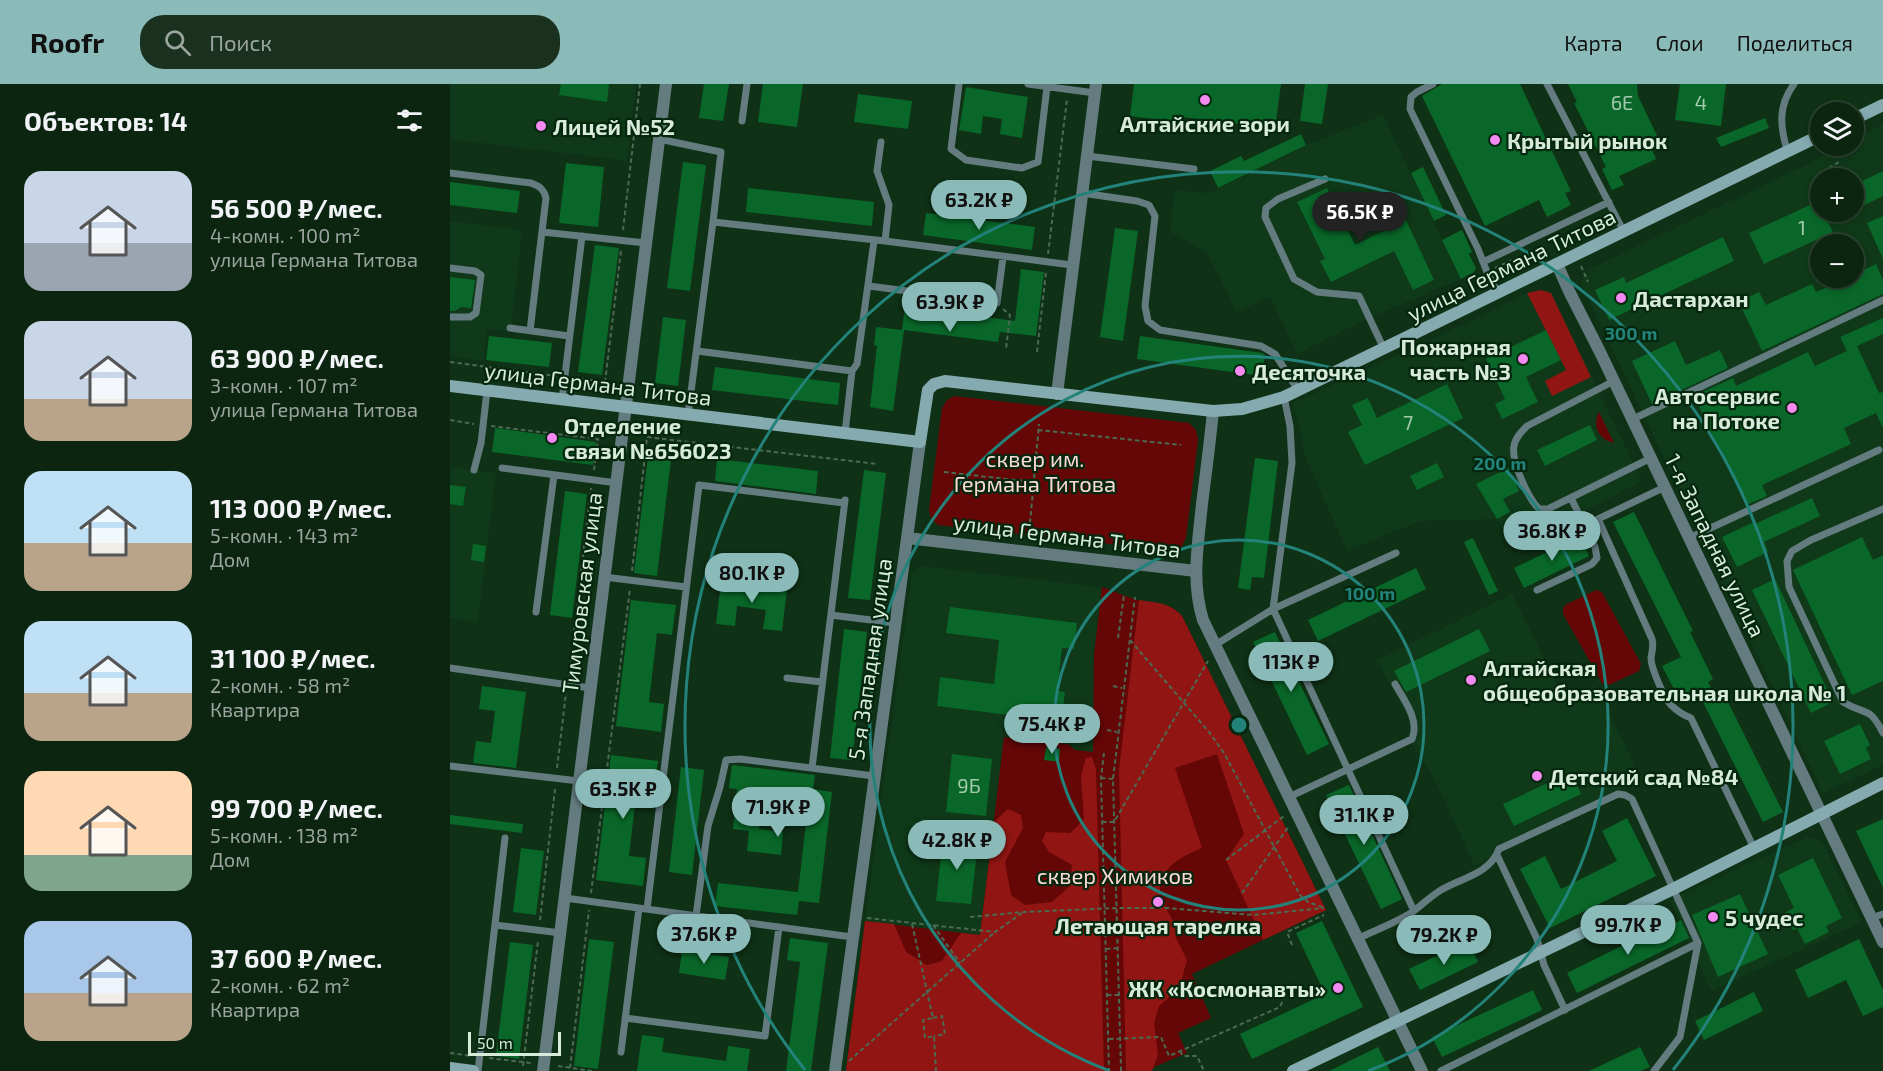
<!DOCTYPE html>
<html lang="ru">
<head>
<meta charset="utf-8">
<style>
	body { margin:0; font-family:"Exo 2",sans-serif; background:#19311e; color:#f1f3f6; height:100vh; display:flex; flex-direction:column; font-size:22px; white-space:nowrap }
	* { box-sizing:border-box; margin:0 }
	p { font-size:20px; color:#9aa59f }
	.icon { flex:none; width:33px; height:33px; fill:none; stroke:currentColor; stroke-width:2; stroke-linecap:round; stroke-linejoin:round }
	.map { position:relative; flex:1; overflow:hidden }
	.details { display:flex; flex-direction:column; background:#0b2510; width:450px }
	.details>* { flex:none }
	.tools { position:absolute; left:1360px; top:18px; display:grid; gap:12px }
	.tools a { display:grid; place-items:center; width:54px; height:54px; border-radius:50%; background:#0b2510; box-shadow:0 3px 9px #0003,0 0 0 2px #2b4230; font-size:30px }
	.scale { position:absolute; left:18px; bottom:15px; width:93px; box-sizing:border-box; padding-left:6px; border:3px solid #d8ebda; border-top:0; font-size:16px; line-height:21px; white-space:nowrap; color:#d8ebda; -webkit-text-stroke:4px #04270d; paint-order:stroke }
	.price { position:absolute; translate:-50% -51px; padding:0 14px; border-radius:21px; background:#8bbbb9; color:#111; font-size:20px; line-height:39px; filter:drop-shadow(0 2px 3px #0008) }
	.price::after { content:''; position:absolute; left:50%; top:36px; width:18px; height:14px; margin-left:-9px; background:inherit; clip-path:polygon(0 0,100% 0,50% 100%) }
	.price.current { background:#222; color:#fff }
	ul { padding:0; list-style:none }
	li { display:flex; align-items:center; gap:18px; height:150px; padding:0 24px }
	li span { display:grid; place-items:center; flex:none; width:168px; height:120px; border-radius:18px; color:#555 }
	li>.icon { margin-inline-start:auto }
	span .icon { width:72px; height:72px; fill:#fffc; stroke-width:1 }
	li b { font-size:26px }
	h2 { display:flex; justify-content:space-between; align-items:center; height:72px; padding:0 24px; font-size:26px }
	header { display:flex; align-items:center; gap:36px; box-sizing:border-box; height:84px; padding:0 30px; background:#8bbbb9; color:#111 }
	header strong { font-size:28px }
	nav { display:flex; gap:33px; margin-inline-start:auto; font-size:21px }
	.search { width:420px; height:54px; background:#19311e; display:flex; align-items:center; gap:15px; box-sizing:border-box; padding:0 21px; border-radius:24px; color:#9aa59f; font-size:22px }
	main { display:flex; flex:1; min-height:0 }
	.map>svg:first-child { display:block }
	.built { fill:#0f3919; fill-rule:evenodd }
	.green { fill:#650707 }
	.forest { fill:#911613 }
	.building { fill:#096829 }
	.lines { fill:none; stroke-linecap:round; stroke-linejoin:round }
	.path { stroke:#4c6a52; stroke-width:2; stroke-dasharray:4.5 3; stroke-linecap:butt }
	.lane { stroke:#647c80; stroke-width:7 }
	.street { stroke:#647c80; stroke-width:12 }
	.secondary { stroke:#85abb1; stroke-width:12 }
	.ring { fill:none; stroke:#238279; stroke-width:3 }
	.poi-dot { fill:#f489f1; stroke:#04270d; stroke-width:2 }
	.labels { text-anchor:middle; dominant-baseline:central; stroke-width:4.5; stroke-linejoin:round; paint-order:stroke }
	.number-label { font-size:20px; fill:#a4caae }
	.poi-label { font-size:22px; font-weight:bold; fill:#d8ebda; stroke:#04270d; text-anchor:start }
	.street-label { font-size:22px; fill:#d8ebda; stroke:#04270d }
	.park-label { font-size:22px; fill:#fbdad5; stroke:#04270d }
	.centre { fill:#238279; stroke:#04270d; stroke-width:3 }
	.ring-label { font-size:18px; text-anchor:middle; font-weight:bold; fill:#238279; stroke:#04270d; stroke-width:4.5; stroke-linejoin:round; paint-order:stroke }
</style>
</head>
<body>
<header>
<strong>Roofr</strong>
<div class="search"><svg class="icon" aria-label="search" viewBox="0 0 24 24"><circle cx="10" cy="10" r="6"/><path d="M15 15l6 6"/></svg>Поиск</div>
<nav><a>Карта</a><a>Слои</a><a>Поделиться</a></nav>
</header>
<main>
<section class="details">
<h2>Объектов: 14<svg class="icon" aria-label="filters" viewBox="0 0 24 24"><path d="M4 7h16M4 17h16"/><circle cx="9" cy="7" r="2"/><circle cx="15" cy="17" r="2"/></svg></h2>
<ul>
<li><span style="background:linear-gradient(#c9d6e8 60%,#9aa5b1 0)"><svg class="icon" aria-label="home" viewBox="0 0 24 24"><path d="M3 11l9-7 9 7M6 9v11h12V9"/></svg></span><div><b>56 500 ₽/мес.</b><p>4-комн. · 100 m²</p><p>улица Германа Титова</p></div></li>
<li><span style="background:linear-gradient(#c9d6e8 65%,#b9a48a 0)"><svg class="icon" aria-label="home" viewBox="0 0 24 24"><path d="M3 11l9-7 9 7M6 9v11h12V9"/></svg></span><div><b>63 900 ₽/мес.</b><p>3-комн. · 107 m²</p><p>улица Германа Титова</p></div></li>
<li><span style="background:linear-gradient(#bfe0f5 60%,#b9a48a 0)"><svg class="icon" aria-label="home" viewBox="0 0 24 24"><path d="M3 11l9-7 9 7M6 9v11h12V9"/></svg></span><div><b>113 000 ₽/мес.</b><p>5-комн. · 143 m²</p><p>Дом</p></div></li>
<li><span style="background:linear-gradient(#bfe0f5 60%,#b9a48a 0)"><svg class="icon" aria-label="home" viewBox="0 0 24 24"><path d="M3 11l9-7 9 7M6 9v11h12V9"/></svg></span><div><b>31 100 ₽/мес.</b><p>2-комн. · 58 m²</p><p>Квартира</p></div></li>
<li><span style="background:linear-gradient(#ffd9b3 70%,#7fa58c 0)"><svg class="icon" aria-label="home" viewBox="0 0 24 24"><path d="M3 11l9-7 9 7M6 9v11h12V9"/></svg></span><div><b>99 700 ₽/мес.</b><p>5-комн. · 138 m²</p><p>Дом</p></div></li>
<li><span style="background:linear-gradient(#a9c7e8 60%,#b9a48a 0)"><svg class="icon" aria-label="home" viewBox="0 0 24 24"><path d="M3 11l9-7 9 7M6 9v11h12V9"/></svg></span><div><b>37 600 ₽/мес.</b><p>2-комн. · 62 m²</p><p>Квартира</p></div></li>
</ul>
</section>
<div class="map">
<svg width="1433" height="987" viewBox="0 0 1433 987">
	<rect width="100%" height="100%" fill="#0f3116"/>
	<path class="built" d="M0 0H186L177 77 0 55Z
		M933 31 1011 195 919 234 847 270 820 213 787 228 757 169 720 148 724 106 759 109 856 61Z
		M1433 40V681L1373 709 1131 199 1135 187 1360 79 1387 62H1404V54ZM1371 94H1404V128H1371ZM1371 160H1404V194H1371Z
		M0 137 72 146 61 248 37 245 34 277 0 273Z
		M1091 206 1101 209 1106 219 1192 397 1106 443 1084 448 1052 444 1047 435 970 437 897 467 854 370 850 344 842 320 1022 236 1077 209Z
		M0 383 46 389 28 538 0 534Z
		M471 482 652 503 644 570 643 668 625 666 617 660 554 654 530 851 415 837 462 489Z
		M1062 510 1115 616 1146 601 1191 694 1025 782 982 691 958 653 965 647 927 576Z
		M1357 753 1372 757 1412 838 1261 907 1220 816Z"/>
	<path class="green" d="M504 312 739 339 746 346 748 356 736 454 732 462 725 467 488 441 481 434 479 426 492 324 497 316Z
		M1149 328 1164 359C1148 355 1142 342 1149 328Z
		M652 503C664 507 676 513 688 516 707 521 717 516 732 532L876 826 742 890 761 934 728 949 737 969 695 987H396L415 837 530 851 554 653 618 660 625 666 643 668 644 570Z
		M1146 506 1152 508 1191 580 1189 587 1159 601 1152 599 1113 530V525L1115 521Z"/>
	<path class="forest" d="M1091 206 1101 209 1141 293 1102 312 1095 297 1116 286 1077 209Z
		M689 516C707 519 719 518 732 532L876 826 813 856 776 776 794 750 767 670 725 684 752 764C733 772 709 783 710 808 710 815 726 842 730 850L725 852 737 876 729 905 709 922 704 940 708 971 702 987H676L669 686Z
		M642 673 646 685 654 987H396L415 837 444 840 456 868 477 881 492 877 511 849 530 851 544 738 558 725 571 731 573 744 555 778 561 811 575 821 602 818 620 802 622 781 599 768 592 757 596 748 620 749 634 736 631 692 636 674Z"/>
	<path class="building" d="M111 0H159L157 18 109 11Z
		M254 0H279L273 37 249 34Z
		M313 0H353L347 43 308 38Z
		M684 0H831L825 45 733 33V39L680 32Z
		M855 0H878L872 40 850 37Z
		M992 0H1070L1121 107 1115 109 1121 121 1097 133 1089 116 1035 142 972 12Z
		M1118 0H1187L1188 12 1212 62 1202 66 1206 75 1169 92 1174 101 1162 106 1152 85 1156 83 1124 19 1127 18Z
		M1230 0H1276L1271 42 1225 36Z
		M516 3 578 13 572 54 550 50 552 35 533 32 531 50 509 46Z
		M408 10 462 17 458 45 404 38Z
		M1315 34 1319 44 1271 63 1266 54Z
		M851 50 856 61 768 104 760 87 791 72 794 77Z
		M233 78 256 81 240 207 217 204Z
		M116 79 154 83 148 143 109 139Z
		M973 83 996 131 984 137 961 89Z
		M1433 87V112L1404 126V101Z
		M0 98 70 107 67 129 0 121Z
		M298 104 424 118 422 142 296 128Z
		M877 104 905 161 956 136 984 196 963 206 944 167 881 198 870 177 875 175 847 118Z
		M1371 116V128H1401L1378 138 1383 148 1314 180 1299 149Z
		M476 129 585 143 582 166 473 151Z
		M1433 132V175L1417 139Z
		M665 144 688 147 673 257 650 253Z
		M1012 146 1022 168 1019 170 1026 184 1024 188 1011 195 992 156Z
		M1273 153 1284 177 1159 236 1145 206 1174 193 1176 199Z
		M145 161 169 164 152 291 128 288Z
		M1426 180 1433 196V210L1312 267 1289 218 1309 208 1316 221 1362 200 1366 208 1398 194H1404V191Z
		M571 185 594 188 586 252 550 248 548 258 454 246 443 327 420 323 427 262 424 261 426 243 452 246 455 222 565 237Z
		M0 193 25 196 21 224 11 223 5 227H0Z
		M213 233 236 236 228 302 205 299Z
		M1433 234V250L1407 262 1429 309 1433 308V344L1426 329 1394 344 1401 360 1312 401 1317 412 1296 421 1244 312 1283 294 1286 302 1358 268 1365 282 1397 267 1390 253Z
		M1096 246 1111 276 1076 293 1088 318 1052 335 1045 320 1055 315 1036 275Z
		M39 252 102 259 99 283 36 276Z
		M690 252 812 269 815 271 812 292 687 275Z
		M1225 257 1236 281 1270 266 1278 284 1202 320 1182 277Z
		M265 283 390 299 388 321 262 306Z
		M997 300 1013 334 915 381 898 348 912 341 902 321 918 314 927 334Z
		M1140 341 1147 356 1095 382 1087 366Z
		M45 344 146 358 143 381 42 368Z
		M199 364 222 367 207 492 184 489Z
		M805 374 828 377 814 494 802 493 800 506 788 504Z
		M267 375 368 387 366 410 265 397Z
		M987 379 994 393 967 406 960 392Z
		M1058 384 1069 407 1053 415 1060 428 1047 435 1026 400Z
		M414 386 436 389 420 516 398 514Z
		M0 401 16 403 13 422 0 420Z
		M115 407 137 410 122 534 100 531Z
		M1362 414 1370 432 1314 458 1318 468 1287 483 1272 453 1304 438 1305 440Z
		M1184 428 1243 547 1240 548 1263 595 1258 598 1267 616 1275 612 1333 728 1313 738 1246 604 1228 613 1212 582 1231 573 1163 438Z
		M1130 452 1139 472 1074 504 1064 484Z
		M1412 453 1423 476 1433 471V597L1402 611 1343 486Z
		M1023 454 1048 507 1039 511 1014 458Z
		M23 460 36 462 34 478 21 476Z
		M966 484 976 505 868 557 858 536Z
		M1325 495 1383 618 1361 629 1302 506Z
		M271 498 337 505 332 547 313 545 316 526 287 522 285 542 266 540Z
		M181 516 226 521 222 551 207 549 199 618 214 620 211 648 166 642Z
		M500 523 627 539 624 565 612 564 607 607 615 608 611 638 595 636 594 641 558 636 559 631 487 622 490 593 544 600 549 556 496 549Z
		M394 545 417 548 402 676 380 674Z
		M1029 545 1040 567 956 608 944 587Z
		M825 548 879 660 857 671 803 558Z
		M32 602 76 608 66 684 23 679 26 657 41 659 45 627 29 625Z
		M1410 640 1420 661 1416 664 1421 675 1390 690 1374 657Z
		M596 663 610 665 609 678 594 676Z
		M502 670 542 675 536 732 496 728Z
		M161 671 208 677 204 704 187 702 179 772 196 774 193 802 146 796Z
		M282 681 365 691 363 705 382 708 369 819 349 817 347 831 265 822 268 799 348 808 359 713 313 708 309 745 333 748 331 771 297 767 299 747 283 745 287 705 279 704Z
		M231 683 254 686 242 791 219 788Z
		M1121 688 1131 710 1064 742 1053 720Z
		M899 701 952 815 931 825 876 711Z
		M0 731 73 740 72 749 0 740Z
		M1177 734 1206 792 1100 844 1070 785 1095 772 1111 805 1167 777 1152 747Z
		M1433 735V804L1406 747Z
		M493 754 528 758 521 820 486 817Z
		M71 764 94 767 86 831 63 828Z
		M1363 774 1392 834 1376 842 1379 848 1355 860 1347 844 1343 846 1334 829 1344 824 1328 791Z
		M1290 810 1318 870 1268 893 1242 831Z
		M1231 836 1239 854 1127 909 1117 889 1222 837 1223 840Z
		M872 837 913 923 802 975 790 950 875 910 846 849Z
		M340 854 378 859 361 987H336L350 878 337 876Z
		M139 855 164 858 148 985 124 982Z
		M1409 855 1433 906V923L1413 932 1396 896 1358 914 1345 886Z
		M1018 857 1028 878 970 906 959 885Z
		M60 858 83 861 69 975 46 972Z
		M232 867 279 873 275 896 229 889Z
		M1083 906 1092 926 992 973 982 953Z
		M1304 908 1313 927 1254 956 1245 937Z
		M192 951 214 954 212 968 276 977 278 962 300 965 297 987H187Z
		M928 963 940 987H879Z
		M1190 963 1200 983 1190 987H1139Z"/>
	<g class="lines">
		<path class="path" d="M1372 88 1391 77
			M173 146 190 0
			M598 170 617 15
			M1131 182 1138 198
			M1045 184 1075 170
			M553 225 560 231 556 265
			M587 268 596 188
			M0 278 107 292
			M125 294 155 298 171 167
			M0 336 24 340
			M41 342 148 355 144 386
			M588 346 731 361
			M494 388 584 398
			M580 439 589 340
			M182 487 197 353 427 380
			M668 554 674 511
			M680 556 759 648 774 669 850 811 858 818 872 823
			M119 592 141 404
			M663 602 672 604
			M657 646 667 648
			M654 669 651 694 659 987
			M107 684 116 609
			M651 694 663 695
			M652 738H664L758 577
			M776 776 834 732
			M141 809 180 505
			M792 809 839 742
			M520 833 574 828 667 824H717L803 831 874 824
			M417 834 545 848 572 829
			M90 836 105 705
			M462 840 483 934 473 936 475 954 484 952 486 987
			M483 841 510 879
			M842 861 837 848 874 831
			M656 865 668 864
			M657 911H669
			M483 934 492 932 495 950 484 952
			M659 955 711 953 719 972 830 923 834 913
			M730 967 733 972H747L754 987
			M0 969 22 972
			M39 974 81 979
			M399 977 545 848
			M73 982 88 857
			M108 982 142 987
			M120 984 139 826
			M671 987 663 695 685 513"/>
		<path class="lane" d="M509 0 501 65 516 76 572 84 588 78 597 3
			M578 0 645 9
			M983 0 967 8 961 13 960 25 1028 165 1037 188 1048 209
			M1097 0 1174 148
			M292 37 297 0
			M209 55 271 68 263 138 435 157 622 181
			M431 58 427 87 439 121 435 157
			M1337 66C1330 42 1328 22 1344 0
			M637 72 744 85
			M0 89 81 99C89 102 94 105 96 114L80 247
			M875 95 828 115 816 124 815 133 844 195 867 208 909 212 934 265
			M632 109 687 117 699 121 705 132 695 222 698 237 710 246 811 262 825 270 848 306
			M92 148 196 159
			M1033 178 1159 118
			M0 184 25 187 31 191 26 229 20 233H0
			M419 202 547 219 553 173
			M60 244 119 252
			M247 267 402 287
			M1164 297 1077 342C1072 347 1065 354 1064 362 1061 377 1078 414 1089 425H1098L1201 374
			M112 316 132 152
			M238 331 263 138
			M1183 335 1433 216
			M395 349 402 287 407 280 424 157
			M52 384 167 399
			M24 386 31 359 37 307
			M1215 403 1148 435 1202 555C1204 563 1202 566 1201 574 1201 584 1214 614 1221 621 1227 627 1233 631 1241 634L1304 764
			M1433 425 1361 456 1342 467 1337 477 1339 503 1393 618C1416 632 1419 621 1433 649
			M1239 454 1429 366
			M946 469 823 525 964 827
			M154 493 236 503
			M1087 506 1142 480 1147 474 1145 463 1121 414
			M86 528 104 391
			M381 531 445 539
			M765 561 823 525 842 379 840 342 834 313
			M0 584 140 604
			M337 594 372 598
			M0 682 129 697
			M362 684 395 416
			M839 713 962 655C970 636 954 616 945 600
			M1047 771 1087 855 1094 881 1115 926
			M115 814 402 853
			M197 825 249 401 394 419
			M246 832 258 742 270 703 276 676 290 675 424 692
			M1421 834 1433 830
			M45 841 111 849
			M907 855C923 847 953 836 965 826 974 819 981 812 991 806 1011 794 1040 790 1049 765L1168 710 1175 711 1182 715 1248 859 1230 953 1204 987
			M175 934 315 952 329 843
			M171 968 189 824
			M28 987 55 754
			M991 987 1248 859"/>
		<path class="street" d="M1107 180 1119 207 1150 268 1433 858
			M607 310 646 0
			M763 327C760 358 756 389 752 420 748 461 741 497 753 536L972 987
			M457 454 746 487
			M93 987 216 0
			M385 987 470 358"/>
		<path class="secondary" d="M1404 35 1433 21
			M0 302 470 358 478 306 484 300 495 297 763 327 792 325 834 313 1371 51
			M0 984 23 987
			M843 987 1223 805 1433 699"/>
	</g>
	<g class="ring">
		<circle cx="789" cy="641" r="185"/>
		<path d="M660 987A369 369 0 1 1 918 987"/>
		<path d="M355 986A554 554 0 1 1 1223 986"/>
	</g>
	<g class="poi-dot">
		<circle cx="755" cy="16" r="6"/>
		<circle cx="91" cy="42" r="6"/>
		<circle cx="1045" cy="56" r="6"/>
		<circle cx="1171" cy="214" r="6"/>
		<circle cx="1073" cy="275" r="6"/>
		<circle cx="790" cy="287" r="6"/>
		<circle cx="1342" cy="324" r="6"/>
		<circle cx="102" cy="354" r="6"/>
		<circle cx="1021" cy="596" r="6"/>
		<circle cx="1087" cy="692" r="6"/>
		<circle cx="708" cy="818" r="6"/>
		<circle cx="1263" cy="833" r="6"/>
		<circle cx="888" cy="904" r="6"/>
	</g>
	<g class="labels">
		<g class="number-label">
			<text x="1172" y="18">6Е</text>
			<text x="1251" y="18">4</text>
			<text x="1352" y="143">1</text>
			<text x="958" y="338">7</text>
			<text x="519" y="701">9Б</text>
		</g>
		<g class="poi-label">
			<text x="755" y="39" text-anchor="middle">Алтайские зори</text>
			<text x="103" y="42">Лицей №52</text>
			<text x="1057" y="56">Крытый рынок</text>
			<text x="1183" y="214">Дастархан</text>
			<text x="1061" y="262" text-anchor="end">Пожарная<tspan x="1061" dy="25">часть №3</tspan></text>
			<text x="802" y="287">Десяточка</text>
			<text x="1330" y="311" text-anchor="end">Автосервис<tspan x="1330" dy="25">на Потоке</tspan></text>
			<text x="114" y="341">Отделение<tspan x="114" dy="25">связи №656023</tspan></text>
			<text x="1033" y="583">Алтайская<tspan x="1033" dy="25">общеобразовательная школа № 1</tspan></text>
			<text x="1099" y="692">Детский сад №84</text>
			<text x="1275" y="833">5 чудес</text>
			<text x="708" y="841" text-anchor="middle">Летающая тарелка</text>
			<text x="876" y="904" text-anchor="end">ЖК «Космонавты»</text>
		</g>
		<g class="street-label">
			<text transform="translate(1061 180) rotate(-26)">улица Германа Титова</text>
			<text transform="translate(148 299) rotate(7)">улица Германа Титова</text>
			<text transform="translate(617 451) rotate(7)">улица Германа Титова</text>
			<text transform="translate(1266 461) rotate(64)">1-я Западная улица</text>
			<text transform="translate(131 509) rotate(-83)">Тимуровская улица</text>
			<text transform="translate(419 575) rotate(-82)">5-я Западная улица</text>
		</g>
		<g class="park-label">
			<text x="585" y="374">сквер им.<tspan x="585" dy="25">Германа Титова</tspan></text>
			<text x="665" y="791">сквер Химиков</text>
		</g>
	</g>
	<circle cx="789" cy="641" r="9" class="centre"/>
	<g class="ring-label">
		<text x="1181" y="256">300 m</text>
		<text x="1050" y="386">200 m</text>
		<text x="920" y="516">100 m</text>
	</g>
</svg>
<div class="tools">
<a><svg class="icon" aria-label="layers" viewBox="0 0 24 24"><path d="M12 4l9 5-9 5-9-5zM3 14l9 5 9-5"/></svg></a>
<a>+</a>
<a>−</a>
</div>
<div class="scale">50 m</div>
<b class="price" style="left:529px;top:147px">63.2K ₽</b>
<b class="price current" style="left:910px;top:159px">56.5K ₽</b>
<b class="price" style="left:500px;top:249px">63.9K ₽</b>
<b class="price" style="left:1102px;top:478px">36.8K ₽</b>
<b class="price" style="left:302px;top:520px">80.1K ₽</b>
<b class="price" style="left:841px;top:609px">113K ₽</b>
<b class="price" style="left:602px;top:671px">75.4K ₽</b>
<b class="price" style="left:173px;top:736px">63.5K ₽</b>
<b class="price" style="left:328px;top:754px">71.9K ₽</b>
<b class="price" style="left:914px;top:762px">31.1K ₽</b>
<b class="price" style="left:507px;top:787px">42.8K ₽</b>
<b class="price" style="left:1178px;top:872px">99.7K ₽</b>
<b class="price" style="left:254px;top:881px">37.6K ₽</b>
<b class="price" style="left:994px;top:882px">79.2K ₽</b>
</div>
</main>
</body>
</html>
